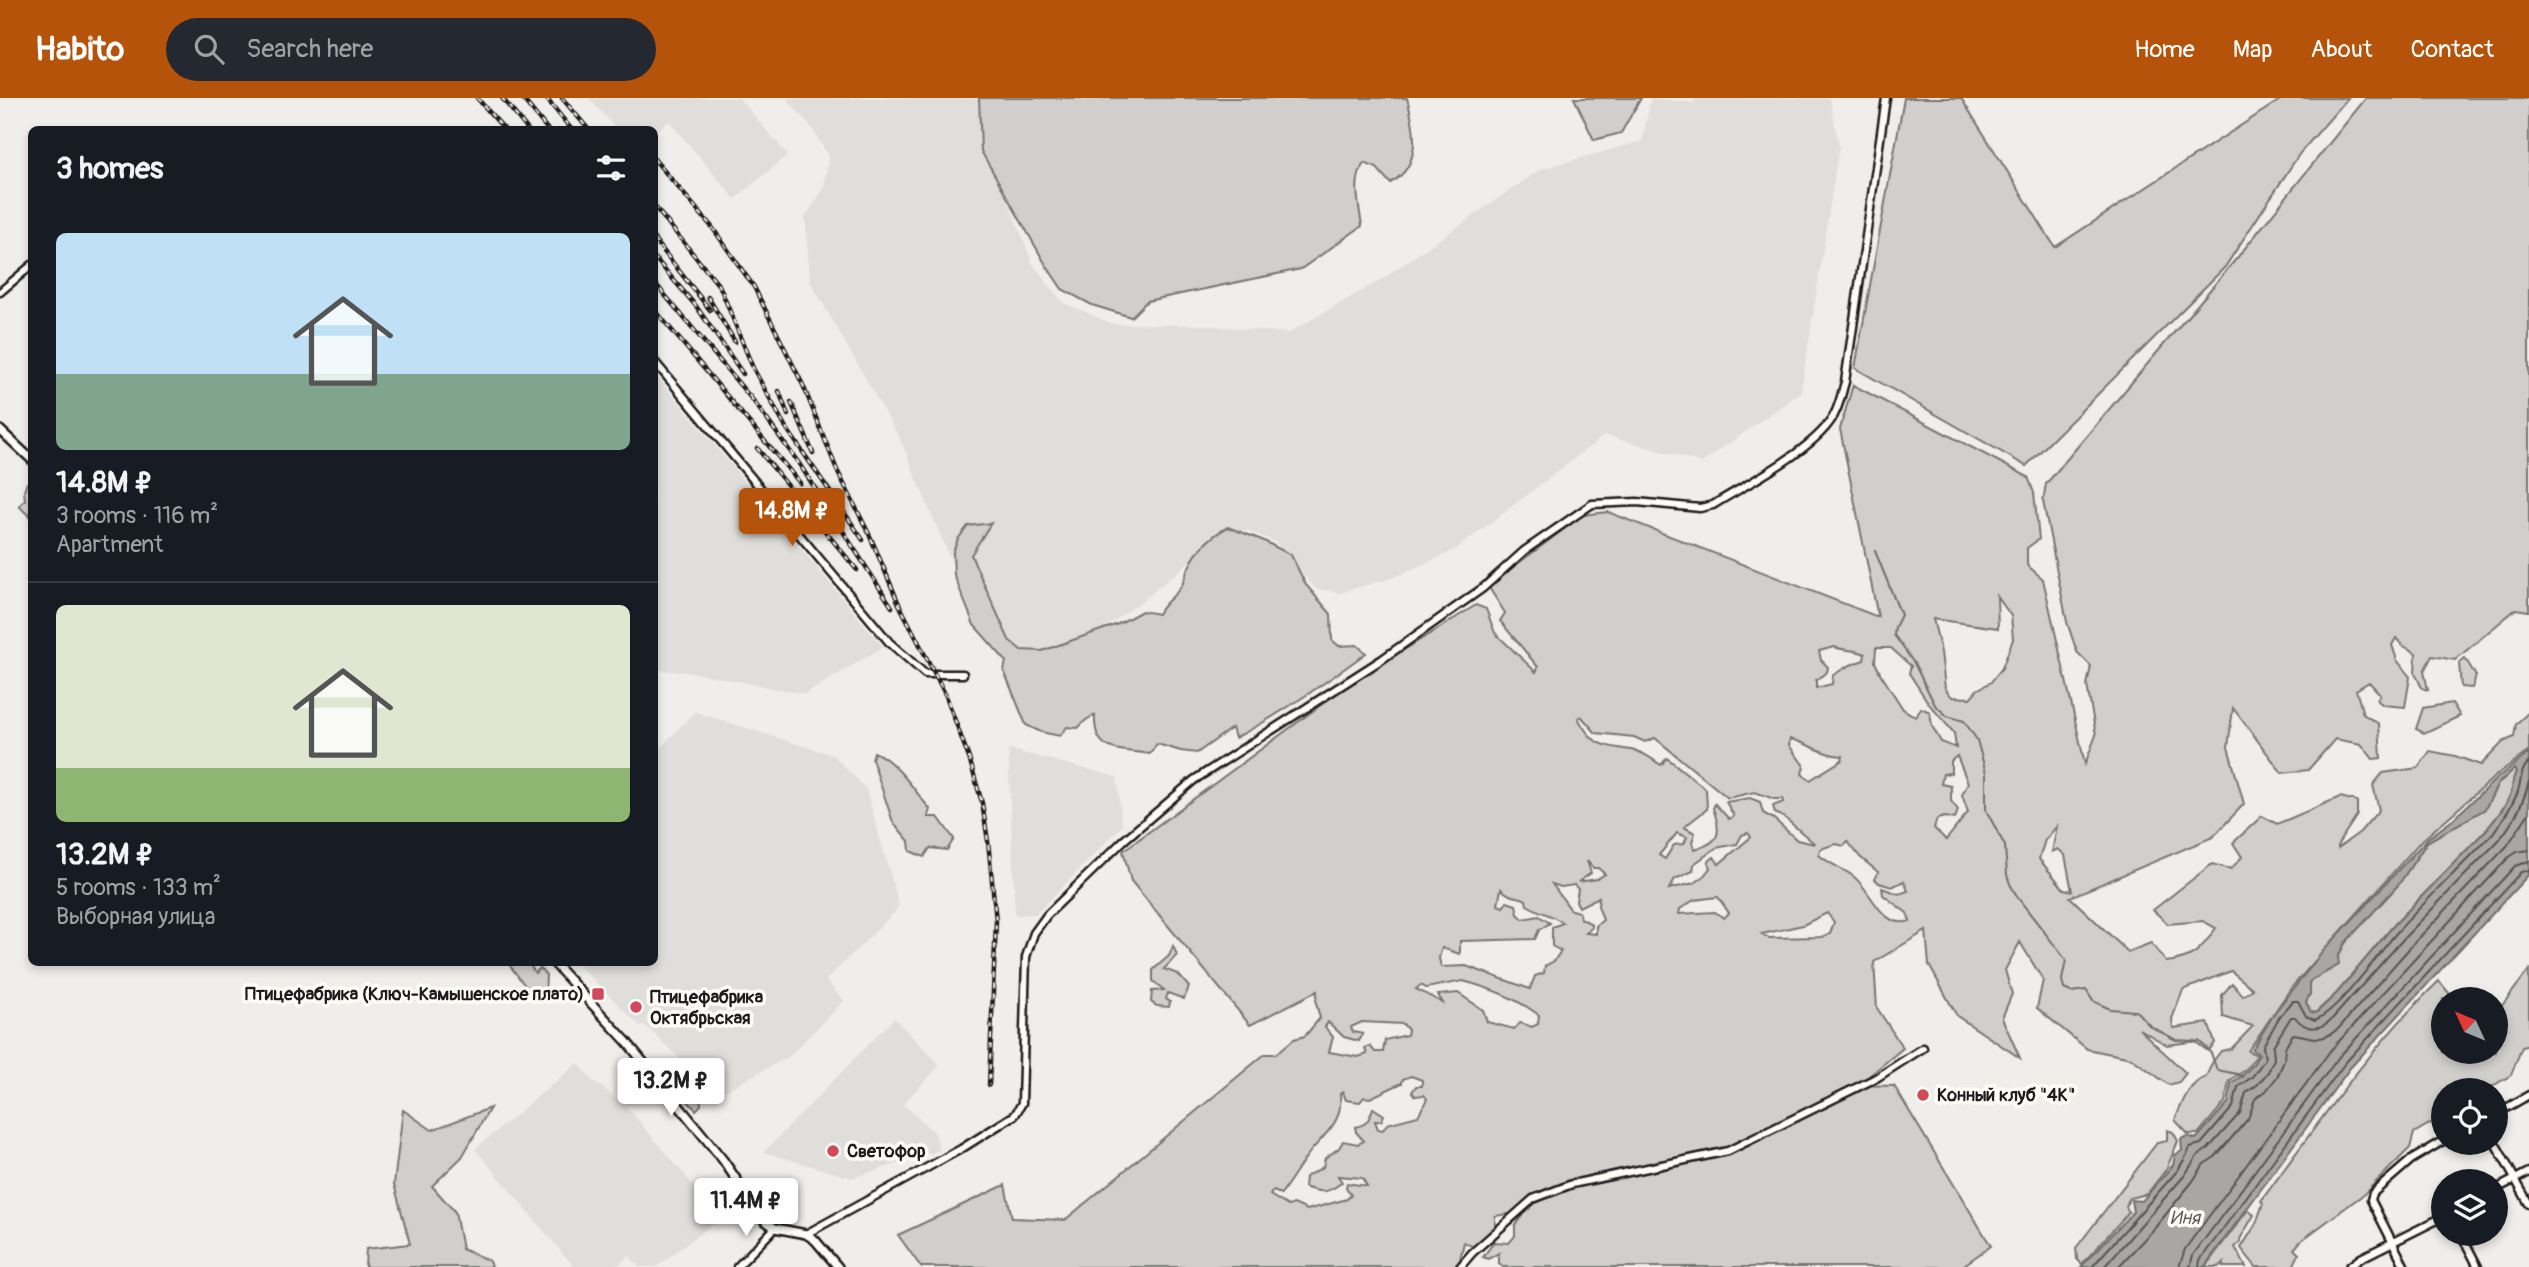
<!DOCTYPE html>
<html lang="en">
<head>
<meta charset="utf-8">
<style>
	body { margin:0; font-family:Pangolin,sans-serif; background:#242831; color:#f1f3f6; height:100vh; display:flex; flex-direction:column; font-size:26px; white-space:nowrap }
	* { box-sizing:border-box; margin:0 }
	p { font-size:23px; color:#9ea1a6 }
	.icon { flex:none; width:38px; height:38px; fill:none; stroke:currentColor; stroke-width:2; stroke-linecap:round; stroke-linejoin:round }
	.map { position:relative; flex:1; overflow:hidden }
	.panel { position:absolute; left:28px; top:28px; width:630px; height:840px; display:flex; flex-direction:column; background:#171b24; border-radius:10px; box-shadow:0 4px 10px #0003 }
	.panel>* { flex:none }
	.needle { width:46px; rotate:314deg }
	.buttons { position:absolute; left:2431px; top:889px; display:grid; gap:14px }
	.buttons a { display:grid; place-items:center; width:77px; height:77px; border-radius:50%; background:#171b24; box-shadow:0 4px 10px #0003; font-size:35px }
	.price { position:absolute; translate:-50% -60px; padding:0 16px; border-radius:7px; background:#fff; color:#222; font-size:23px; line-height:46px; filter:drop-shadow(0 2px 4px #0008) }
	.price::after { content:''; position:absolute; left:50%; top:42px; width:21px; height:16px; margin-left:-10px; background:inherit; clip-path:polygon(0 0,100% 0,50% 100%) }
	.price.current { background:#b45309; color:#fff }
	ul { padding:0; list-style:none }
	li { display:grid; align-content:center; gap:14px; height:371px; padding:0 28px }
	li+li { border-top:2px solid #363941 }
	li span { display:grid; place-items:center; height:217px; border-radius:10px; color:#555 }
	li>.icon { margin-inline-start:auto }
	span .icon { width:126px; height:126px; fill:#fffc; stroke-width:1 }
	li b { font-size:30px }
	h2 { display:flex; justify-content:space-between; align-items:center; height:84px; padding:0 28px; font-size:30px }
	header { display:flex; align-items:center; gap:42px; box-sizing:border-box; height:98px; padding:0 35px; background:#b45309; color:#fff }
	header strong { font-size:33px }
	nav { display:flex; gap:38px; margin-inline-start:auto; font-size:24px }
	.search { width:490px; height:63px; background:#242831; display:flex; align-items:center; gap:18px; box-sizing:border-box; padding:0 24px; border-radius:38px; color:#9ea1a6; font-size:26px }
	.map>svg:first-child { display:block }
	.built { fill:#e0deda }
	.green { fill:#d0cfcc; stroke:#767674; stroke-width:2; fill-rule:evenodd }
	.water { fill:#a8a7a3; stroke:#706f6d; stroke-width:2; fill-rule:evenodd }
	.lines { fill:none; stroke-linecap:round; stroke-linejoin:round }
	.shore { stroke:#545452; stroke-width:2 }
	.stream { stroke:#706f6d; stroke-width:2 }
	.minor-casing { stroke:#1c1c1c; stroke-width:11 }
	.major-casing { stroke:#1c1c1c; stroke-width:12 }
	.minor { stroke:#fdfcf7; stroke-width:6 }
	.major { stroke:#fdfcf7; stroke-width:7 }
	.rail-casing { stroke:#1c1c1c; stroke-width:4.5 }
	.rail { stroke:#fdfcf7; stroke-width:2; stroke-dasharray:5; stroke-linecap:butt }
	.poi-dot { fill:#d1495b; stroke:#fdfcf7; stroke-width:2.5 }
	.labels { text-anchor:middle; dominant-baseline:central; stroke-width:7; stroke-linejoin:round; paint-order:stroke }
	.poi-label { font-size:18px; font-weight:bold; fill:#1c1c1c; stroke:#fdfcf7; text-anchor:start }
	.water-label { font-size:19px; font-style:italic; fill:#5b5b59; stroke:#fdfcf7 }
</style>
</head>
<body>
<header>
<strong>Habito</strong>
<div class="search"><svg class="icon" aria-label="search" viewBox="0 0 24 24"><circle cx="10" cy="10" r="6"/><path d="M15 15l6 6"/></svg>Search here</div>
<nav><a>Home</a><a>Map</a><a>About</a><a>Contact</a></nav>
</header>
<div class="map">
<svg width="2529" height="1169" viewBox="0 0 2529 1169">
	<rect width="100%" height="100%" fill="#f0eeea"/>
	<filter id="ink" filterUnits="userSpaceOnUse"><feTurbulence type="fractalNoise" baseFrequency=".0143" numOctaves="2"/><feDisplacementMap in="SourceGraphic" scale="14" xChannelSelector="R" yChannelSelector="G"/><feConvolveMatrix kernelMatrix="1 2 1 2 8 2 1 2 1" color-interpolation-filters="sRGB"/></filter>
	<g filter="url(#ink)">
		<path class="built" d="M589 0H739L788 57 735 101 669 23 655 34 654 32 616 31Z
			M786 0H981L989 55 1033 166 1062 204 1113 226 1204 227 1288 235 1379 183 1541 71 1642 43 1651 0 1696 5 1693 0H1830L1839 49 1801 294 1702 365 1605 337 1455 452 1392 480 1339 495 1315 490 1275 444 1247 432 1208 448 1145 501 1090 540 1011 561 983 539 900 341 810 183 805 119 823 92 829 59 810 27Z
			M654 276H655L883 549 805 596 696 575 655 572Z
			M695 614 833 657 866 691 899 807 895 814 826 882 844 903 788 959 717 997 645 927 640 928 576 865 654 864 655 655Z
			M1008 651 1117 679 1122 728 1036 816 1015 817Z
			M894 920 940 967 903 1006 935 1035 940 1052 852 1080 764 1054Z
			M578 965 592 982 626 1008 721 1120 656 1169H639L629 1158 615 1169H574L475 1051Z"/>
		<path class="green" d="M979 0H1407C1415 30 1423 68 1390 85L1377 70 1364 65C1352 84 1359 106 1362 128L1301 171 1147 203 1131 219 1092 207 1062 191 1046 167 981 53Z
			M1574 0H1641L1621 35 1594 42Z
			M1904 0H1961L2055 149 2283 0H2348L2300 55 2225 169 2026 368 1855 270Z
			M2366 0H2529V513L2516 511 2455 562 2432 558 2424 573 2428 592 2422 590 2415 575 2416 555 2402 547 2396 540 2392 547 2397 562 2410 579 2405 609 2383 607 2377 602 2380 596 2369 584 2356 592 2363 616 2379 626 2381 660 2373 661 2361 646 2335 641 2308 672 2282 675 2233 610 2228 649 2244 706 2213 739 2070 799 2128 854 2151 845 2166 864C2193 861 2201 852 2216 830L2203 823 2168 826 2153 812 2212 766 2231 771 2242 759 2233 745 2262 718 2277 726 2340 699 2357 703V717L2338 746V750L2360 734 2379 712 2373 687 2383 675 2418 670 2430 653 2455 658 2481 667 2503 644 2514 639 2516 626 2529 614V653L2500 674 2419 745 2291 890 2248 953 2257 957 2245 972 2229 983 2225 1004 2198 1036H2188L2175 1022C2182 1006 2188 985 2206 979L2212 965 2221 953 2231 951 2253 928 2223 919 2222 897 2232 885 2243 898 2253 891 2231 873 2183 892 2172 921 2173 930 2208 925 2215 945 2209 952 2199 943 2167 947 2139 931 2186 975 2179 984 2169 987 2131 960 2087 951 2037 910 2043 882 2020 844 2005 872 2012 896 2002 920 2020 960 1957 918 1929 867 1926 833 1874 864 1877 910 1903 950 1858 987 1894 988 1991 1148 1961 1169H1503L1499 1165V1155L1488 1161 1483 1159 1494 1144 1509 1145 1515 1138V1127L1522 1118 1520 1114 1495 1118V1129L1473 1154V1149L1464 1144 1459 1166 1462 1169H921L898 1137 1005 1087 1012 1120 1065 1122 1265 956H1276L1294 941 1305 938 1320 920 1316 905 1317 893 1250 927 1131 783 1123 753 1348 587 1476 507 1486 511 1495 535 1536 574 1538 569 1500 523 1505 515 1488 488 1583 417 1608 414 1878 519 1840 331 1853 287 2028 379 2034 395 2039 441 2027 450V467L2043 481 2085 666 2096 637 2087 587 2091 568 2077 554 2067 524 2043 403 2046 386 2237 160ZM1997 498 2011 518 2013 541 2002 570 1991 584 1977 592 1970 600 1952 599 1945 590 1941 554 1933 521 1998 530ZM1834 549C1845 553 1855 551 1865 556L1864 562 1848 568 1833 577 1832 586 1816 590V582L1827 574 1828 569 1821 562 1819 553ZM1876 550H1891L1911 568 1909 575 1929 606 1954 635 1956 650 1941 644 1932 628 1930 614 1921 610 1916 619 1903 611 1880 575 1875 564ZM1581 618 1596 635 1634 639 1645 644 1655 640 1728 700 1755 694 1774 701H1783V704L1773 708 1775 715 1785 720 1815 746 1797 742 1774 721 1763 715 1760 704 1750 700 1726 704 1734 718 1729 721 1715 706 1713 710C1721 733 1722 745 1694 751L1692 744 1695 735 1684 729 1707 711 1706 691 1667 660 1661 667C1653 662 1645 655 1636 653 1605 647 1595 652 1578 620ZM1790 641C1808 645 1825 658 1843 658L1842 662 1810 682 1802 676 1804 668 1789 647ZM1957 658 1968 685 1962 697 1968 714 1946 742 1934 730 1937 721 1945 719 1955 721 1958 712 1951 703V688L1941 686 1943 676 1951 675V663ZM2057 728 2052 754 2058 751 2065 757 2072 793 2064 791 2039 761 2045 742ZM1677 735 1687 739 1684 746 1674 747 1665 761 1659 757ZM1748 735 1751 739 1719 766 1714 759 1708 764 1710 770 1702 780 1694 785 1669 791 1675 781 1693 773 1694 766 1716 750 1737 746 1742 737ZM1848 744 1860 759 1878 774 1875 781 1879 785 1892 789 1904 783 1908 793 1899 796 1882 790 1883 797 1907 815 1910 823C1881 832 1872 792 1853 778 1842 770 1829 766 1819 757L1820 751 1836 746 1844 748ZM1587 763 1593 770H1598L1605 776 1597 781 1578 784 1591 775ZM1552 786 1561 789 1574 787 1578 791 1576 803 1579 809 1599 799 1598 808 1603 822 1596 828V836L1586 835 1592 829 1590 825 1580 820 1579 814 1571 812ZM1501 791C1515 803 1517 796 1526 802L1527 807C1540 815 1551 816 1563 825L1552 829V848L1561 853 1554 863 1545 868 1544 875 1535 878 1530 891 1466 868 1441 869 1439 860 1442 850 1460 856V843L1535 841 1539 832 1550 825 1539 818 1523 821 1518 816 1516 807 1507 804 1503 809 1498 807ZM1718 799 1729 815 1724 820 1715 814 1679 816 1680 811 1694 802ZM1827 815 1834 824 1830 836 1824 839 1769 840 1762 836 1803 827ZM1463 883C1490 890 1516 900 1539 917L1538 926 1532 929 1520 925 1514 931 1487 924 1483 912 1458 895 1438 897 1443 905 1416 891 1421 887 1426 890ZM1328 924 1344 939 1359 943 1363 936 1353 934 1351 929 1362 924 1403 926 1408 932 1407 937 1385 942 1383 954H1375L1370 948 1365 950 1367 956 1358 959 1329 954 1333 939 1325 929ZM1411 978 1422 982V988H1416L1412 994 1415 998 1424 997 1427 1001 1418 1018 1387 1026 1383 1032 1378 1031 1375 1023H1381L1384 1017 1373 1010C1369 1021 1368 1027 1355 1029L1356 1034 1364 1043 1358 1046 1343 1043 1339 1050 1325 1060 1323 1069 1305 1079 1304 1089C1321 1095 1328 1096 1342 1084L1338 1078 1362 1080 1367 1088 1347 1085 1346 1089 1351 1097 1347 1101 1307 1112 1294 1106 1288 1108 1270 1097 1273 1093 1281 1096C1291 1082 1300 1067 1310 1054 1326 1034 1343 1025 1340 996L1343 994 1346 1002 1360 1004 1364 999 1370 1000 1402 985 1403 981Z
			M27 385H31L30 419 19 408 25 402 24 393Z
			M991 425 971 457 1009 542 1021 552 1042 553 1118 526 1142 513 1158 516C1164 504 1173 500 1180 490 1185 483 1185 476 1189 469 1197 452 1211 438 1228 429L1262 442 1291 457 1306 487 1331 516 1332 542 1339 548 1357 547 1366 555C1324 586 1281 616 1235 640L1232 630 1197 655 1181 653 1157 646 1150 656C1119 651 1093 656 1095 617L1086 622 1078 630 1067 629 1060 638 1041 634 1026 627 1004 573 1006 563 974 527 954 477 953 454 958 441 968 428Z
			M2465 560 2476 578 2472 590 2461 589 2459 565Z
			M2452 605 2460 618 2424 635 2416 631 2423 610Z
			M874 654C897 664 914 692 930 711L928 719H938L954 741 947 752 930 750 924 759 910 753 909 743 893 724 872 661Z
			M2513 670 2516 674C2512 681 2514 684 2512 691 2509 705 2496 720 2487 731L2394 827 2337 895 2315 915 2311 914 2305 904 2310 896V883L2338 867V859L2345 845 2399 786 2427 744 2485 711 2498 686Z
			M1173 848 1177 857 1164 871 1178 876 1189 889 1184 901 1168 895 1166 901 1170 904 1169 909 1157 908 1151 904 1152 893 1164 892 1153 883V872L1169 858Z
			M508 865H529L535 875 540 870 546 877 545 898 529 893Z
			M2529 872V947L2522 949 2511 977 2486 992H2443V1018L2414 1035 2410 1050 2364 1096 2302 1142 2294 1151 2299 1156 2293 1169H2256L2241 1150 2256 1126 2263 1105 2261 1103C2317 1027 2370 949 2439 883L2454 901H2443V954H2496V911L2500 910Z
			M695 991 700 997 701 1007 696 1012 686 1001V996Z
			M490 1010 462 1059 432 1088 455 1114 462 1151 488 1162 492 1169H365L366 1151 410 1146 394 1086 403 1012 432 1032Z
			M2167 1032 2173 1034 2178 1043 2167 1070 2147 1096 2129 1100 2126 1109 2129 1114 2082 1166 2077 1161 2076 1150 2157 1045 2167 1043Z
			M2248 1112 2254 1117 2240 1141 2241 1144 2235 1149 2246 1169H2223L2224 1165 2218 1169H2205Z"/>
		<path class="water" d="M2529 655V776L2350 970 2204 1169H2081L2133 1114 2131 1102 2142 1103 2173 1067 2175 1057 2182 1053 2181 1041 2188 1038 2196 1041 2228 1005 2231 985C2244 977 2252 970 2259 956L2252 952 2275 914 2325 851 2428 740 2450 724 2497 680ZM2514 671 2516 674C2512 681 2513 684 2512 691 2509 705 2496 720 2487 731L2394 827 2337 895 2316 915 2311 914 2306 904 2310 896V883L2339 867 2338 859 2345 845 2399 786 2427 744 2485 711 2498 686Z"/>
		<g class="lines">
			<path class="shore" d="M2092 1169 2178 1072C2182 1064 2188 1057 2190 1049L2201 1046 2233 1009 2238 989 2252 979 2265 961 2263 948 2280 918 2293 903H2298L2306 918 2315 922C2340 912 2380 853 2399 832 2429 799 2462 768 2493 735 2502 723 2511 710 2517 696 2522 684 2519 673 2529 664
				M2104 1169 2185 1077 2197 1058 2208 1051 2240 1015 2246 995 2257 987 2268 974 2274 961 2273 948 2291 919H2295C2306 933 2319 933 2332 921L2406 838 2500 741C2514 723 2524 705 2529 683
				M2118 1169 2153 1132 2193 1083 2204 1066 2215 1059 2248 1021 2255 1001 2266 993 2277 979 2284 963 2285 950 2293 936C2314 938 2318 947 2339 930L2414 845 2507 748 2529 715
				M2179 1169 2185 1151 2330 953 2508 760 2517 754 2529 752
				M2190 1169 2193 1157 2338 960 2515 768 2529 763
				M2199 1169 2200 1162 2345 965 2521 774 2529 772"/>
			<path class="stream" d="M1875 453 1901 517 1895 529 1894 537 1914 565 1935 607 1947 618 1964 623 1977 642 1986 675V712L2005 748 2007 777 2010 786 2018 800 2066 862 2062 882 2064 891 2071 894 2086 892 2093 903 2110 911 2136 913 2150 928 2176 942 2194 943 2211 955 2217 972 2237 976 2243 979"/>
			<g class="minor-casing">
				<path id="minor" d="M0 194 32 167
					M654 263 889 544 925 576H963
					M2496 1016 2529 997
					M2495 1045 2529 1106
					M2496 1091 2529 1074
					M806 1136 961 1051 1015 1017 1022 1005 1026 859 1034 835 1047 817 1123 743 1194 682 1381 562 1483 490 1524 453 1592 406 1637 404 1700 410 1713 407C1745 387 1820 349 1835 315 1840 305 1842 294 1845 284L1886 0
					M2461 1136 2478 1169
					M737 1169 775 1130
					M1460 1169 1472 1155 1533 1101 1572 1086 1728 1053 1878 979 1923 950
					M2349 1169 2361 1160 2443 1119
					M2405 1169 2371 1102 2373 1095 2411 1062 2443 1043"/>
			</g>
			<g class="major-casing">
				<path id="major" d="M0 332 32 362
					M553 864 627 944 723 1062 764 1122 775 1130 806 1136 815 1142 838 1169"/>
			</g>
			<use href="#minor" class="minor"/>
			<use href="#major" class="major"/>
			<g class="rail-casing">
				<path id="rail" d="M477 0 505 32
					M502 0 528 32
					M522 0 548 32
					M546 0 572 32
					M562 0 589 32
					M654 61 712 129 754 189 803 287 837 372 870 438 899 506 946 598 970 663 982 705 988 743 996 823 989 987
					M654 108 720 189 753 270 785 328 863 442
					M654 141 710 212
					M654 159 696 208 743 276
					M654 184 755 305
					M708 199 735 244
					M654 211 800 385
					M779 293 788 317
					M749 297 798 364 892 509
					M791 304 813 355
					M757 350 857 472"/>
			</g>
			<use href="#rail" class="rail"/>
		</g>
	</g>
	<g class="poi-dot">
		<rect x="591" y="889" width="14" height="14" rx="3.5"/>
		<circle cx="636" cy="909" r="7"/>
		<circle cx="1923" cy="997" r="7"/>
		<circle cx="833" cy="1053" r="7"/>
	</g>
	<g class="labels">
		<g class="poi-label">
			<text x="584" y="896" text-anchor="end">Птицефабрика (Ключ-Камышенское плато)</text>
			<text x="650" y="899">Птицефабрика<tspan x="650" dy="21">Октябрьская</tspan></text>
			<text x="1937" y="997">Конный клуб "4К"</text>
			<text x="847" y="1053">Светофор</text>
		</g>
		<g class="water-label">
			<text x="2185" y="1120">Иня</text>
		</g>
	</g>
</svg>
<div class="buttons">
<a><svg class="needle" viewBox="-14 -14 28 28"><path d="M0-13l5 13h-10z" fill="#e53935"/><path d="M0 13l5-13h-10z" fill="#9ea1a6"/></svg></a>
<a><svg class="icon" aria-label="locate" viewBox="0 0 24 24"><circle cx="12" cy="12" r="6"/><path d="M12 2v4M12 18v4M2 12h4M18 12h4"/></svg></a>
<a><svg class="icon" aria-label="layers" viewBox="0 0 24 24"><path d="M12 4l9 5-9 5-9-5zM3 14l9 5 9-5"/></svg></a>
</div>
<b class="price current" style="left:792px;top:450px">14.8M ₽</b>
<b class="price" style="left:671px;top:1020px">13.2M ₽</b>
<b class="price" style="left:746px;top:1140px">11.4M ₽</b>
<section class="panel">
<h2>3 homes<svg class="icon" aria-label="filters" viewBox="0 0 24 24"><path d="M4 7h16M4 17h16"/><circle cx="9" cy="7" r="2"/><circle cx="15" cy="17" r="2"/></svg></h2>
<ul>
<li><span style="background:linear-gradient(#bfe0f5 65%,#7fa58c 0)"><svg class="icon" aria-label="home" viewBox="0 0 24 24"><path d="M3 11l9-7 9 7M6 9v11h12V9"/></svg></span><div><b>14.8M ₽</b><p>3 rooms · 116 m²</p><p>Apartment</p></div></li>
<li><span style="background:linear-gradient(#dfe7d0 75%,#8fb573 0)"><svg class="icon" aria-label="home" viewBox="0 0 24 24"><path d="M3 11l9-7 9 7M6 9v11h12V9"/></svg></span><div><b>13.2M ₽</b><p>5 rooms · 133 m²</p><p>Выборная улица</p></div></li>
</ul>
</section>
</div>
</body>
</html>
